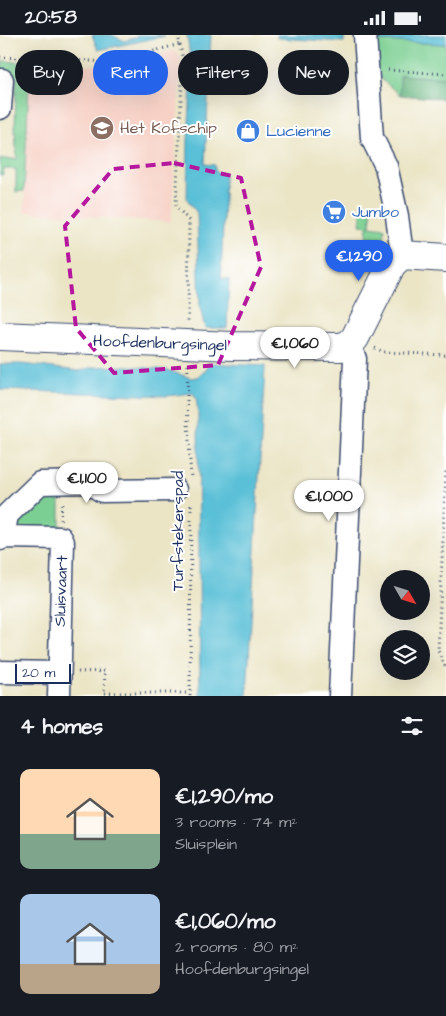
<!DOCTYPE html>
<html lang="en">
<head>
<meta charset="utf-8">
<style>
	body { margin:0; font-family:"Architects Daughter",sans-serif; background:#242831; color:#f1f3f6; height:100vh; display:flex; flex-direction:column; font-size:19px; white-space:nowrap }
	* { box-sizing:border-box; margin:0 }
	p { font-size:16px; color:#9ea1a6 }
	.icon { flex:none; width:28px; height:28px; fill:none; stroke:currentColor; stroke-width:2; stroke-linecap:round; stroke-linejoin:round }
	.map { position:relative; height:661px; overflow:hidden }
	.details { display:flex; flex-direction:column; background:#171b24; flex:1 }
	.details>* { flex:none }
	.top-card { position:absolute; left:15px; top:15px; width:416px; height:45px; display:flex; gap:10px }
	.needle { width:32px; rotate:129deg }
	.fabs { position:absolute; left:380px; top:535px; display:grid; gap:10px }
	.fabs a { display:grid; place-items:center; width:50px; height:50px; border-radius:50%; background:#171b24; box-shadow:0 5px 20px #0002; font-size:25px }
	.scale { position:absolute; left:15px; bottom:12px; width:56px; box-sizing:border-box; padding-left:5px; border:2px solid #1b2f5e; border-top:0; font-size:14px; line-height:18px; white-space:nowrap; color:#1b2f5e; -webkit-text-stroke:4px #fff; paint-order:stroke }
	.price { position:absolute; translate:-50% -42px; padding:0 11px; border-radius:18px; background:#fff; color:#222; font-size:16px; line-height:32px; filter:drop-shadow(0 1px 2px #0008) }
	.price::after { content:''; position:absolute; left:50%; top:30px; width:15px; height:11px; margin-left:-8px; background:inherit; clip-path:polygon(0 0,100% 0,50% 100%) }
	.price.on { background:#2563eb; color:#fff }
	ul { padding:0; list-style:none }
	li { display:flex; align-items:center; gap:15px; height:125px; padding:0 20px }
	li span { display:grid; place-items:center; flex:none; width:140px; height:100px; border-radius:10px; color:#555 }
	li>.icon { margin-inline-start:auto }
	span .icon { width:60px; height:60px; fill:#fffc; stroke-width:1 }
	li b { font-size:21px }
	h2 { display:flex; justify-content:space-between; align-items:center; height:60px; padding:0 20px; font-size:21px }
	.chip { padding:0 18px; border-radius:22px; background:#171b24; box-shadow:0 5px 20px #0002; font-size:18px; line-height:45px }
	.chip.on { background:#2563eb; color:#fff }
	.status { display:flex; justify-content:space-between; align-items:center; height:35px; padding:0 25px; background:#171b24; direction:ltr }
	.status svg { height:14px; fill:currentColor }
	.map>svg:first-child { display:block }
	.built { fill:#f7d1c6 }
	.green { fill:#7bcf92; stroke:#4b7f78 }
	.forest { fill:#64b27c; stroke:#40706d }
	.water { fill:#5ac0d7; stroke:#3a789a }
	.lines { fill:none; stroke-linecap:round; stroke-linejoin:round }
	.street-casing { stroke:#3a4a6e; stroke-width:25 }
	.secondary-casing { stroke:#3a4a6e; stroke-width:30 }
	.path { stroke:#3a4a6e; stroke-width:3; stroke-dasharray:1 4; stroke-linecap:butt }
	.street { stroke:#fff; stroke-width:22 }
	.secondary { stroke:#fff; stroke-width:28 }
	.marked { fill:none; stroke:#b5179e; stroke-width:4; stroke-dasharray:10 6; stroke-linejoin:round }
	.labels { text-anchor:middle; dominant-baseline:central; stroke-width:4; stroke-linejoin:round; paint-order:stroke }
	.education-label { font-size:16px; fill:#785e54; stroke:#fff; text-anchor:start }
	.shop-label { font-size:16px; fill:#366cbe; stroke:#fff; text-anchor:start }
	.street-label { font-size:16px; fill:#1b2f5e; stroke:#fff }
</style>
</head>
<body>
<div class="status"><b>20:58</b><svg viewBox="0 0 49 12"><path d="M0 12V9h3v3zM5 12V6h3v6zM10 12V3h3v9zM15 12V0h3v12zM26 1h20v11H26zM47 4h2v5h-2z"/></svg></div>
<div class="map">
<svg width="446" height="661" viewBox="0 0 446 661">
	<rect width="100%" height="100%" fill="#fff"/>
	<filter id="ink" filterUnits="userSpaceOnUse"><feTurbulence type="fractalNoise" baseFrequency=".02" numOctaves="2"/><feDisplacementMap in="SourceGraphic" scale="10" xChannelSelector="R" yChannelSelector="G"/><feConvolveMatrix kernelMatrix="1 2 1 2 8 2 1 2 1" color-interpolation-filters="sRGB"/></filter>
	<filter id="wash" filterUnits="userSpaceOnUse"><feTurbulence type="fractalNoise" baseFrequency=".0096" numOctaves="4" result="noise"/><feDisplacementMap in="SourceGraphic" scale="20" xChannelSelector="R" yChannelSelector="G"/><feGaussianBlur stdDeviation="1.12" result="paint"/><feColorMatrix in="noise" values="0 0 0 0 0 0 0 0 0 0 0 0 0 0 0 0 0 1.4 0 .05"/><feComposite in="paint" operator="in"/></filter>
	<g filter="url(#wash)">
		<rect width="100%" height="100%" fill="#ebe5c6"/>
		<path class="built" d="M172 16 179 19 181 29 171 187 24 177 30 28 113 31Z"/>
		<path class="green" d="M374 0H381L380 6 446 9V43L401 40 400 60 374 38Z
			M3 26 30 28 24 156 16 157V134H4L3 140H0V124H17L15 97 16 43 2 40Z
			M362 172 372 173 370 191 385 193 384 204 366 203 367 191 360 190Z
			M43 454H60V491L56 495 16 493 14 482Z"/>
		<path class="forest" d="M400 40 446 43V64L400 60Z"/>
		<path class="water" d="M92 0H112L125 6 141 0 165 1 98 15Z
			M187 0H211L205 129 215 130V137L225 138 221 243 229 244 227 293H205L200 273 197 178 187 164 188 105 192 35Z
			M277 0H344V7L277 3Z
			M381 0H446V9L380 6Z
			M208 328 265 331 247 661H200L198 376 196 363 193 358 167 361 0 355V329H22L79 336 93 332 128 331 167 335 191 343 198 342 206 335Z"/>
	</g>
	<g filter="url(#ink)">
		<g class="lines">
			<g class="street-casing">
				<path id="street" d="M365 0 372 103 386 131 397 181 402 220
					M0 45H2L0 73
					M3 502 61 503 63 507 59 661
					M0 504 3 502 7 480 40 448 88 447 102 456 175 455
					M0 637 59 638
					M340 661 355 324 349 309"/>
			</g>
			<g class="secondary-casing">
				<path id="secondary" d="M0 301 232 311 341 312 349 309 355 303 392 229 402 220 446 223"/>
			</g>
			<path class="path" d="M178 0 183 25 176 171 189 186 188 286
				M0 22 113 27 180 9
				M388 35 446 39
				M375 313 384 317 446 320
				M188 330 187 367 191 444
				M61 485 62 466
				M445 631 438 616 446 433
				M78 637 105 636 104 658H190
				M190 661 191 467"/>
			<use href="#street" class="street"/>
			<use href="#secondary" class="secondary"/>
		</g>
	</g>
	<path class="marked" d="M174 128 241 143 261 232 218 330 114 338 76 293 65 191 113 134Z"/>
	<defs>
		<g id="school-disc" transform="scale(1.25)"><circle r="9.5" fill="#8d6e63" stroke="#fff"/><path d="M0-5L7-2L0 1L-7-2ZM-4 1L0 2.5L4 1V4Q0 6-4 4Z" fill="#fff"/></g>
		<g id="shop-disc" transform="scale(1.25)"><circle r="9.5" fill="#3f7fe0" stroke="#fff"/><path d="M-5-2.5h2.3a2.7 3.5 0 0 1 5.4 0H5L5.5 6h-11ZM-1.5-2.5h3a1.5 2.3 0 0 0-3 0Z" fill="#fff"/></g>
		<g id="supermarket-disc" transform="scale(1.25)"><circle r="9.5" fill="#3f7fe0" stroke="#fff"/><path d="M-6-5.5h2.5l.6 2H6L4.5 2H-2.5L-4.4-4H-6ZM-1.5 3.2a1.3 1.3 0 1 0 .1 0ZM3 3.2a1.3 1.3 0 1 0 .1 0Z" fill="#fff"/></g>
	</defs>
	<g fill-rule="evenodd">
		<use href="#school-disc" x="102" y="93"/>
		<use href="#shop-disc" x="248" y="96"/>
		<use href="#supermarket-disc" x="334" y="177"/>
	</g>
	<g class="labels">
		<g class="education-label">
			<text x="120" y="93">Het Kofschip</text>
		</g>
		<g class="shop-label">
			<text x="266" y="96">Lucienne</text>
			<text x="352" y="177">Jumbo</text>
		</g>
		<g class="street-label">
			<text transform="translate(160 308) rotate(2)">Hoofdenburgsingel</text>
			<text transform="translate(178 496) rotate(-90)">Turfstekerspad</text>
			<text transform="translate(61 556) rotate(-88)">Sluisvaart</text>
		</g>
	</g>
</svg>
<div class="fabs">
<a><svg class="needle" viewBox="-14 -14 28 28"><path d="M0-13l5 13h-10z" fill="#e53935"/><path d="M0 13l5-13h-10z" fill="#9ea1a6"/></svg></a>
<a><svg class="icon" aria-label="layers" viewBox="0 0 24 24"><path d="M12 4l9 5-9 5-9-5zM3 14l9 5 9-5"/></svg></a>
</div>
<div class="scale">20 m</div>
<b class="price on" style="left:359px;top:247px">€1,290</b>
<b class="price" style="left:295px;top:334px">€1,060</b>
<b class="price" style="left:87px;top:469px">€1,100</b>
<b class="price" style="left:329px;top:487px">€1,000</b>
<div class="top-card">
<a class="chip">Buy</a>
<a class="chip on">Rent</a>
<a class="chip">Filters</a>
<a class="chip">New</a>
</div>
</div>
<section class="details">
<h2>4 homes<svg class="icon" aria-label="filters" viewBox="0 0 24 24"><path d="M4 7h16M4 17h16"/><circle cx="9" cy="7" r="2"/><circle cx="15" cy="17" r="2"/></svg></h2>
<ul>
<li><span style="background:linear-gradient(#ffd9b3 65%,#7fa58c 0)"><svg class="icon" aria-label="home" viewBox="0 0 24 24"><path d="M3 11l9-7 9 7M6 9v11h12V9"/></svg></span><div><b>€1,290/mo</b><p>3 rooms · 74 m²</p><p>Sluisplein</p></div></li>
<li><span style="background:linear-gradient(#a9c7e8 70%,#b9a48a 0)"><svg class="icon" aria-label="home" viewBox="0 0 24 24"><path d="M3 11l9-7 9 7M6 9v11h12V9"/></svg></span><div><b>€1,060/mo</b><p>2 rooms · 80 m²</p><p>Hoofdenburgsingel</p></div></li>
</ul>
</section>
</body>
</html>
